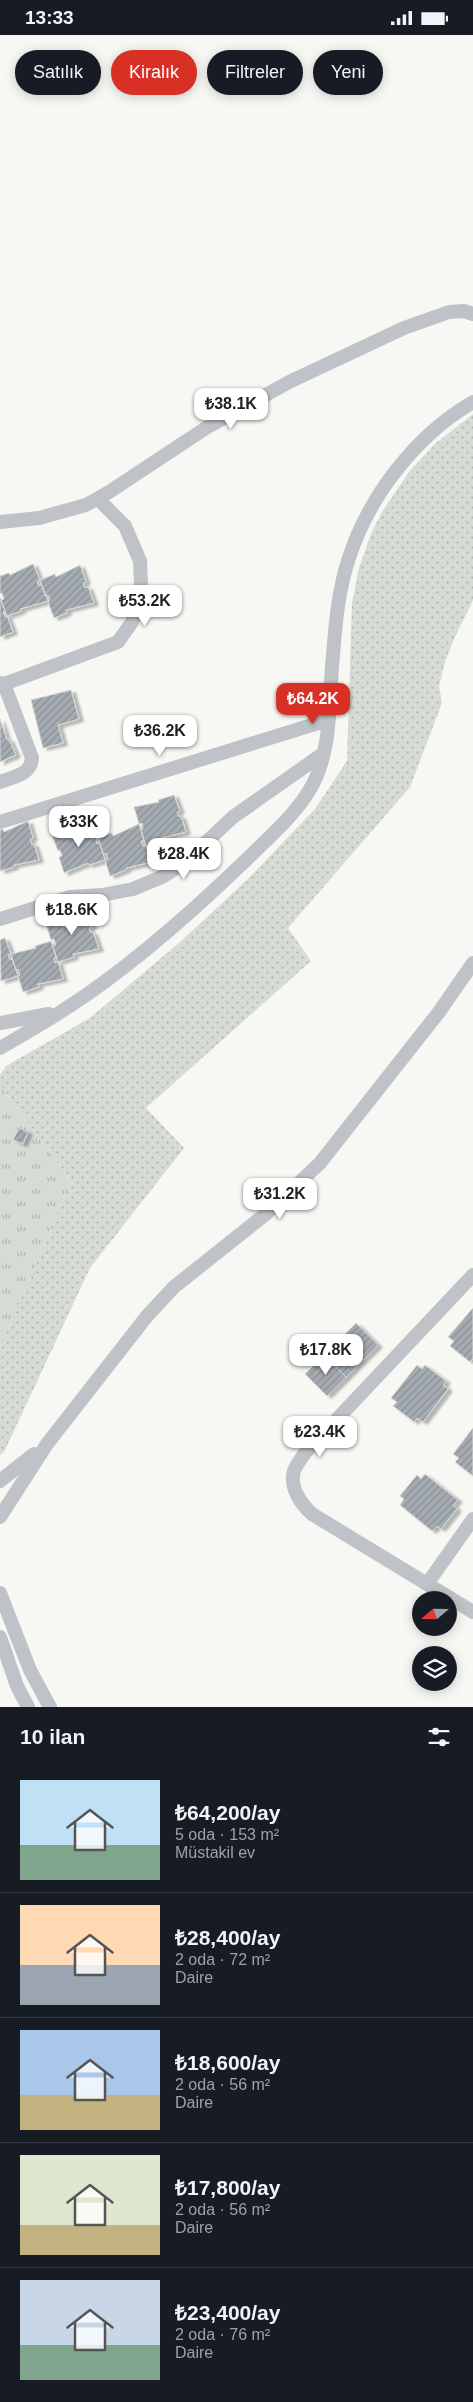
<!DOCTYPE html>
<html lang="tr">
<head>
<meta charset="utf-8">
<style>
	body { margin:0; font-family:Helvetica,sans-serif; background:#20242c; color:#f1f3f6; height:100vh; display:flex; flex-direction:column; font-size:19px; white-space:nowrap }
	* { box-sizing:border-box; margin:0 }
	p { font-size:16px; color:#9ea1a6 }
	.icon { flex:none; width:28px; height:28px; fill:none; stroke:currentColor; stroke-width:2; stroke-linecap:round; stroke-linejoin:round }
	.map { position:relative; height:1672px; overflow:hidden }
	.panel { display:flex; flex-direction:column; background:#171b24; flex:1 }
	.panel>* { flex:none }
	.banner { position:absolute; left:15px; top:15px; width:444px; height:45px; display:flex; gap:10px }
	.needle { width:32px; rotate:250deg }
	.fabs { position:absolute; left:412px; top:1556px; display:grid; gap:10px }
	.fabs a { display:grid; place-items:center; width:45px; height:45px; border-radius:50%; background:#171b24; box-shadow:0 2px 12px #0003; font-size:25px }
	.price { position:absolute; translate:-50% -42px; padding:0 11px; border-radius:10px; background:#fff; color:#222; font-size:16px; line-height:32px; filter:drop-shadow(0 1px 2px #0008) }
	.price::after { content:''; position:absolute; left:50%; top:30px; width:15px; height:11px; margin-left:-8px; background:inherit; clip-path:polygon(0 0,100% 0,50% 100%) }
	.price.current { background:#d93025; color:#fff }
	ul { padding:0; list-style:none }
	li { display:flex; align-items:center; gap:15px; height:125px; padding:0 20px }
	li+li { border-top:1px solid #363941 }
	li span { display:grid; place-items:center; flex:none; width:140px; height:100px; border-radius:0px; color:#555 }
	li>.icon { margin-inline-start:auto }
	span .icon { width:60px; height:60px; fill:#fffc; stroke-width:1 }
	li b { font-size:21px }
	h2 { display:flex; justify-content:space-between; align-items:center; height:60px; padding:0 20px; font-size:21px }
	.tag { padding:0 18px; border-radius:22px; background:#171b24; box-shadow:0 2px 12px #0003; font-size:18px; line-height:45px }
	.tag.current { background:#d93025; color:#fff }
	.status { display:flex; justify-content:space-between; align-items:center; height:35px; padding:0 25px; background:#171b24; direction:ltr }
	.status svg { height:14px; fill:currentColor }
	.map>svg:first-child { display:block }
	.grass { fill:url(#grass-dots) }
	.park { fill:url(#park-tufts) }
	.building { fill:url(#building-hatch); stroke:#d8d9d7; filter:url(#shadow) }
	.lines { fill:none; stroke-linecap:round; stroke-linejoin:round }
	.minor { stroke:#bfc2c6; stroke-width:14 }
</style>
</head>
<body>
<div class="status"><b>13:33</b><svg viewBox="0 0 49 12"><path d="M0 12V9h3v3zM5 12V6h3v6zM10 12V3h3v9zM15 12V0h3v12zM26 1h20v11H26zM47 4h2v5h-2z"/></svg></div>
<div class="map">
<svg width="473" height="1672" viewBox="0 0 473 1672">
	<defs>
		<pattern id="grass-dots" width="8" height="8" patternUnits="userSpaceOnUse" patternTransform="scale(1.25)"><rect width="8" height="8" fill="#d6dbd4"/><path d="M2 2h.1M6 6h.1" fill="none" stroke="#b2b6b1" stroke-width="1.8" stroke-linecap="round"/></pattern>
		<pattern id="park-tufts" width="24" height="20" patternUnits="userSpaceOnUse" patternTransform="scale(1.25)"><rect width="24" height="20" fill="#d6dbd4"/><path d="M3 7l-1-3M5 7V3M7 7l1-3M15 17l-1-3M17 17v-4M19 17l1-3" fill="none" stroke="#b2b6b1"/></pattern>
		<pattern id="building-hatch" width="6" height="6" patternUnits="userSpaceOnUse" patternTransform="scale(1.25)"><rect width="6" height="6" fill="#a4abb1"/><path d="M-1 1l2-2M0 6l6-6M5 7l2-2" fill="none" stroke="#8a9095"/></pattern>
		<filter id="shadow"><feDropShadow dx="4.5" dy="2.5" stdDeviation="1" flood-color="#0004"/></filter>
	</defs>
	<rect width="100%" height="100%" fill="#f7f7f4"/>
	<path class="grass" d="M473 379V565L454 604 445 627 439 651 442 668 410 752 288 893 311 926 146 1073 184 1113 90 1233 4 1417 0 1420V1313L71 1146 0 1050V1040L6 1031 90 983 179 908 248 844 315 774 347 726 352 568 359 533 371 499 382 477 409 437 436 408Z"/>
	<path class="park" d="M0 1050 71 1146 0 1313Z"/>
	<path class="building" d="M33 529 40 545 37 546 39 551 42 550 48 566 20 574 21 576 7 581 1 565 4 564 2 558 0 559V541L9 538 10 540Z
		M80 530 86 547 83 548 85 553 88 552 94 568 66 575 67 578 54 583 48 567 50 565 48 560 45 561 40 545 55 539 56 542Z
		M0 562 5 576 3 577 5 582 7 581 13 597 0 602Z
		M71 655 79 684 58 690 63 708 43 713 31 665Z
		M0 684 7 705 9 704 16 720 0 727Z
		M174 760 180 776 177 777 179 782 181 781 186 797 161 803 162 805 146 811 141 795 143 794 142 788 139 789 134 772 159 767 158 765Z
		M28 786 33 803 30 804 32 810 34 809 39 825 14 830V832L0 836V795L3 794 4 797Z
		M93 787 98 803 96 804 97 809 100 808 105 825 89 830 88 828 64 838 59 822 62 821 60 815 58 816 52 800 66 795 67 798Z
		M139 789 144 806H141L143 811H146L151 827 126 833V835L110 841 105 825 108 824 106 818 103 819 98 802 112 798 113 801Z
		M87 876 92 892 89 893 91 898 93 897 99 914 73 919 74 922 58 927 53 911 56 910 54 904 51 905 46 889 60 884V887Z
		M5 903 11 919 8 920 10 925 12 924 18 941 1 946 0 905Z
		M51 906 56 922 54 923 55 928 58 927 63 944 38 949 39 952 23 957 18 941 20 940 18 934 16 935 11 919 36 913 35 911Z
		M19 1093 28 1097 23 1109 13 1105Z
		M473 1273V1324L470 1327 450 1311 454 1306 448 1302Z
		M356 1288 378 1310 346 1342 324 1320Z
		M324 1320 346 1342 327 1361 305 1339Z
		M417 1330 422 1334 425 1330 446 1346 443 1350 448 1354 423 1387 417 1383 414 1387 393 1371 397 1367 391 1363Z
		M473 1393V1441L455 1427 459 1423 453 1419Z
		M425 1439 458 1465 453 1470 457 1474 441 1494 437 1491 432 1496 400 1470 404 1464 400 1461 417 1440 421 1444Z"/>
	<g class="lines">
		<path class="minor" d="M0 487 39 483 86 470 109 457 206 393 289 347 404 293 449 277 464 276 473 279
			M0 648 4 649 32 723C31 740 13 742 0 747
			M4 649 118 607 132 587 141 551 140 526 125 491 98 464
			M0 787 328 685
			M0 884 70 862 102 860 133 854 164 841 185 827 233 782 324 718
			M0 988 49 979
			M0 1013C21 1001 42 989 62 976 127 935 190 879 246 825 269 802 297 779 313 749 331 714 329 671 332 632 335 597 337 558 349 523 369 461 416 400 473 367
			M473 1240 305 1418C301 1424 296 1430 294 1436 289 1452 301 1469 312 1479L473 1577
			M0 1446 34 1419
			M0 1482 47 1409 147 1281 174 1252 267 1178 320 1128 439 977 473 928
			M427 1549 473 1484
			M0 1558 30 1635 50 1672
			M0 1602 17 1651 28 1672"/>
	</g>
</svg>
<div class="fabs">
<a><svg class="needle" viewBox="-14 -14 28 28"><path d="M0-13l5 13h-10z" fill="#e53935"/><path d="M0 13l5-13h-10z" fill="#9ea1a6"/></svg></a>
<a><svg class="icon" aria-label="layers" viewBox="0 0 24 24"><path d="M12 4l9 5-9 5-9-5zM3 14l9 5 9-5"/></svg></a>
</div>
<b class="price" style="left:231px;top:395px">₺38.1K</b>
<b class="price" style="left:145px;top:592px">₺53.2K</b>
<b class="price current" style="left:313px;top:690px">₺64.2K</b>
<b class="price" style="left:160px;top:722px">₺36.2K</b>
<b class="price" style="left:79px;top:813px">₺33K</b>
<b class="price" style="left:184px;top:845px">₺28.4K</b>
<b class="price" style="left:72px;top:901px">₺18.6K</b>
<b class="price" style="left:280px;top:1185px">₺31.2K</b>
<b class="price" style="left:326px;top:1341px">₺17.8K</b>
<b class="price" style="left:320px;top:1423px">₺23.4K</b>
<div class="banner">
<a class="tag">Satılık</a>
<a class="tag current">Kiralık</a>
<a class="tag">Filtreler</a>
<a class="tag">Yeni</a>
</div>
</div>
<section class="panel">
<h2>10 ilan<svg class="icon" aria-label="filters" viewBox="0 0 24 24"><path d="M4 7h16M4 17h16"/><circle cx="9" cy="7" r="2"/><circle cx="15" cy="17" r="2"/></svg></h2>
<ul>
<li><span style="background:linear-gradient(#bfe0f5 65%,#7fa58c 0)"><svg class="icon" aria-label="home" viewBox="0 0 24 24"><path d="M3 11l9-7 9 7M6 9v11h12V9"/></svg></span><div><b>₺64,200/ay</b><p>5 oda · 153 m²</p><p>Müstakil ev</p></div></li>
<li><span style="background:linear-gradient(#ffd9b3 60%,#9aa5b1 0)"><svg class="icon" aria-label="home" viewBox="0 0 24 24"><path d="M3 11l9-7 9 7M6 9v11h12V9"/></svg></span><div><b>₺28,400/ay</b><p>2 oda · 72 m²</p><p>Daire</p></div></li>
<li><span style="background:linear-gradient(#a9c7e8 65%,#c2b280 0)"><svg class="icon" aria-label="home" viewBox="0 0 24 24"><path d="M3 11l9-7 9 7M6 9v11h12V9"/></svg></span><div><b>₺18,600/ay</b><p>2 oda · 56 m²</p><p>Daire</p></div></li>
<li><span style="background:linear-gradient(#dfe7d0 70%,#c2b280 0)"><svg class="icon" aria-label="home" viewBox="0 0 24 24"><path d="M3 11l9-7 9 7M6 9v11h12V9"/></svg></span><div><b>₺17,800/ay</b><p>2 oda · 56 m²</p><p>Daire</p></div></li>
<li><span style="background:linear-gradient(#c9d6e8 65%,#7fa58c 0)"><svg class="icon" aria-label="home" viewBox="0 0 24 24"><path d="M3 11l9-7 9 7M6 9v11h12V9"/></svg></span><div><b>₺23,400/ay</b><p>2 oda · 76 m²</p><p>Daire</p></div></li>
</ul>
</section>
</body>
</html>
